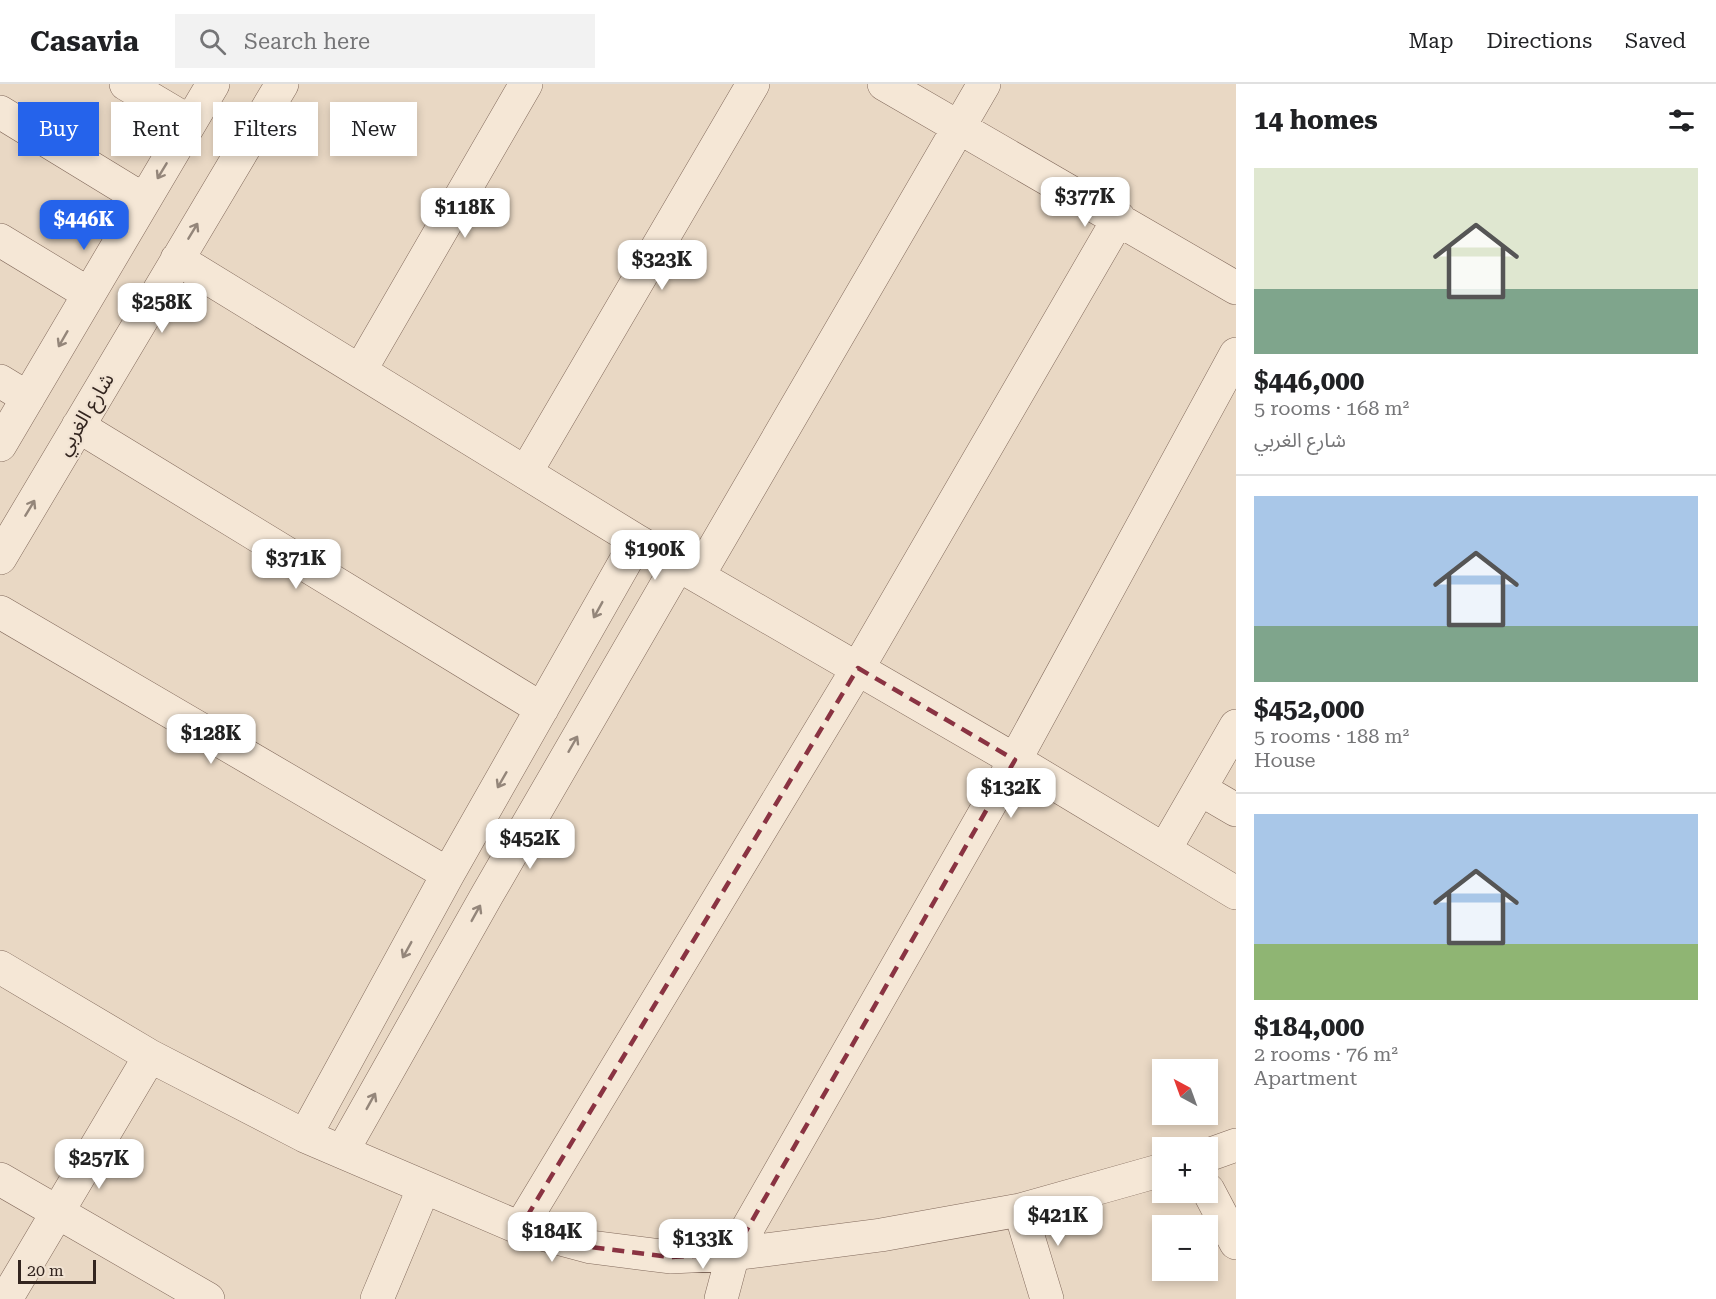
<!DOCTYPE html>
<html lang="en">
<head>
<meta charset="utf-8">
<style>
	body { margin:0; font-family:"Roboto Serif","Noto Sans Arabic",serif; background:#f2f2f2; color:#202124; height:100vh; display:flex; flex-direction:column; font-size:22px; white-space:nowrap }
	* { box-sizing:border-box; margin:0 }
	p { font-size:20px; color:#757577 }
	.icon { flex:none; width:33px; height:33px; fill:none; stroke:currentColor; stroke-width:2; stroke-linecap:round; stroke-linejoin:round }
	.map { position:relative; flex:1; overflow:hidden }
	.drawer { display:flex; flex-direction:column; background:#fff; width:480px }
	.drawer>* { flex:none }
	.top-card { position:absolute; left:18px; top:18px; width:570px; height:54px; display:flex; gap:12px }
	.needle { width:39px; rotate:319deg }
	.fabs { position:absolute; left:1152px; top:975px; display:grid; gap:12px }
	.fabs a { display:grid; place-items:center; width:66px; height:66px; border-radius:0px; background:#fff; box-shadow:0 3px 9px #0003; font-size:30px }
	.scale { position:absolute; left:18px; bottom:15px; width:78px; box-sizing:border-box; padding-left:6px; border:3px solid #33251f; border-top:0; font-size:16px; line-height:21px; white-space:nowrap; color:#33251f; -webkit-text-stroke:4px #f1e3d3; paint-order:stroke }
	.price { position:absolute; translate:-50% -51px; padding:0 14px; border-radius:12px; background:#fff; color:#222; font-size:20px; line-height:39px; filter:drop-shadow(0 2px 3px #0008) }
	.price::after { content:''; position:absolute; left:50%; top:36px; width:18px; height:14px; margin-left:-9px; background:inherit; clip-path:polygon(0 0,100% 0,50% 100%) }
	.price.current { background:#2563eb; color:#fff }
	ul { padding:0; list-style:none }
	li { display:grid; align-content:center; gap:12px; height:318px; padding:0 18px }
	li+li { border-top:2px solid #e0e0e0 }
	li span { display:grid; place-items:center; height:186px; border-radius:0px; color:#555 }
	li>.icon { margin-inline-start:auto }
	span .icon { width:108px; height:108px; fill:#fffc; stroke-width:1 }
	li b { font-size:26px }
	h2 { display:flex; justify-content:space-between; align-items:center; height:72px; padding:0 18px; font-size:26px }
	.tag { padding:0 21px; border-radius:0px; background:#fff; box-shadow:0 3px 9px #0003; font-size:21px; line-height:54px }
	.tag.current { background:#2563eb; color:#fff }
	header { display:flex; align-items:center; gap:36px; box-sizing:border-box; height:84px; padding:0 30px; background:#fff; border-bottom:2px solid #e0e0e0 }
	header strong { font-size:28px }
	nav { display:flex; gap:33px; margin-inline-start:auto; font-size:21px }
	.search { width:420px; height:54px; background:#f2f2f2; display:flex; align-items:center; gap:15px; box-sizing:border-box; padding:0 21px; border-radius:0px; color:#757577; font-size:22px }
	main { display:flex; flex:1; min-height:0 }
	.map>svg:first-child { display:block }
	.lines { fill:none; stroke-linecap:round; stroke-linejoin:round }
	.minor-casing { stroke:#826a5c; stroke-width:34 }
	.minor { stroke:#f5e7d6; stroke-width:33 }
	.oneway { stroke:#94867a }
	.marked { fill:none; stroke:#8a3342; stroke-width:4.5; stroke-dasharray:12 8; stroke-linejoin:round }
	.labels { text-anchor:middle; dominant-baseline:central; stroke-width:4.5; stroke-linejoin:round; paint-order:stroke }
	.street-label { font-size:20px; fill:#33251f; stroke:#f1e3d3 }
</style>
</head>
<body>
<header>
<strong>Casavia</strong>
<div class="search"><svg class="icon" aria-label="search" viewBox="0 0 24 24"><circle cx="10" cy="10" r="6"/><path d="M15 15l6 6"/></svg>Search here</div>
<nav><a>Map</a><a>Directions</a><a>Saved</a></nav>
</header>
<main>
<div class="map">
<svg width="1236" height="1215" viewBox="0 0 1236 1215">
	<rect width="100%" height="100%" fill="#e9d8c4"/>
	<g class="lines">
		<g class="minor-casing">
			<path id="minor" d="M126 0 190 38
				M884 0 1236 204
				M0 28 144 116
				M0 156 89 210
				M177 175 637 457 1015 676 1236 809
				M361 285 526 0
				M0 297 28 314
				M78 342 542 625
				M0 361 213 0
				M526 388 753 0
				M0 474 282 0
				M698 492 984 0
				M0 528 448 790
				M1200 705 1236 726
				M1165 765 1236 642
				M0 883 150 972 305 1052 520 1144 591 1163 670 1173 733 1170 881 1151 1020 1126 1162 1086
				M305 1052 448 790 637 457
				M342 1068 487 811 678 481
				M1208 1071 1236 1061
				M0 1095 208 1215
				M1208 1106 1236 1159
				M1020 1126 1047 1215
				M520 1144 858 584 1119 134
				M6 1215 150 972
				M377 1215 424 1103
				M721 1215 733 1170 1015 676 1236 270"/>
		</g>
		<use href="#minor" class="minor"/>
	</g>
	<defs><path id="oneway-shaft" d="M-6 0H5M1.5-3L5.5 0L1.5 3" fill="none" stroke-width="1.6" stroke-linecap="round" stroke-linejoin="round" transform="scale(1.5)"/></defs>
	<g class="oneway">
		<use href="#oneway-shaft" transform="translate(162 87) rotate(121)"/>
		<use href="#oneway-shaft" transform="translate(193 147) rotate(-59)"/>
		<use href="#oneway-shaft" transform="translate(63 255) rotate(120)"/>
		<use href="#oneway-shaft" transform="translate(30 424) rotate(-59)"/>
		<use href="#oneway-shaft" transform="translate(598 526) rotate(119)"/>
		<use href="#oneway-shaft" transform="translate(573 660) rotate(-60)"/>
		<use href="#oneway-shaft" transform="translate(502 696) rotate(120)"/>
		<use href="#oneway-shaft" transform="translate(476 829) rotate(-61)"/>
		<use href="#oneway-shaft" transform="translate(407 866) rotate(119)"/>
		<use href="#oneway-shaft" transform="translate(371 1017) rotate(-61)"/>
	</g>
	<path class="marked" d="M858 584 1015 676 733 1170 670 1173 591 1163 520 1144Z"/>
	<g class="labels">
		<g class="street-label">
			<text transform="translate(85 330) rotate(-59)">شارع الغربي</text>
		</g>
	</g>
</svg>
<div class="fabs">
<a><svg class="needle" viewBox="-14 -14 28 28"><path d="M0-13l5 13h-10z" fill="#e53935"/><path d="M0 13l5-13h-10z" fill="#757577"/></svg></a>
<a>+</a>
<a>−</a>
</div>
<div class="scale">20 m</div>
<b class="price" style="left:1085px;top:144px">$377K</b>
<b class="price" style="left:465px;top:155px">$118K</b>
<b class="price current" style="left:84px;top:167px">$446K</b>
<b class="price" style="left:662px;top:207px">$323K</b>
<b class="price" style="left:162px;top:250px">$258K</b>
<b class="price" style="left:655px;top:497px">$190K</b>
<b class="price" style="left:296px;top:506px">$371K</b>
<b class="price" style="left:211px;top:681px">$128K</b>
<b class="price" style="left:1011px;top:735px">$132K</b>
<b class="price" style="left:530px;top:786px">$452K</b>
<b class="price" style="left:99px;top:1106px">$257K</b>
<b class="price" style="left:1058px;top:1163px">$421K</b>
<b class="price" style="left:552px;top:1179px">$184K</b>
<b class="price" style="left:703px;top:1186px">$133K</b>
<div class="top-card">
<a class="tag current">Buy</a>
<a class="tag">Rent</a>
<a class="tag">Filters</a>
<a class="tag">New</a>
</div>
</div>
<section class="drawer">
<h2>14 homes<svg class="icon" aria-label="filters" viewBox="0 0 24 24"><path d="M4 7h16M4 17h16"/><circle cx="9" cy="7" r="2"/><circle cx="15" cy="17" r="2"/></svg></h2>
<ul>
<li><span style="background:linear-gradient(#dfe7d0 65%,#7fa58c 0)"><svg class="icon" aria-label="home" viewBox="0 0 24 24"><path d="M3 11l9-7 9 7M6 9v11h12V9"/></svg></span><div><b>$446,000</b><p>5 rooms · 168 m²</p><p>شارع الغربي</p></div></li>
<li><span style="background:linear-gradient(#a9c7e8 70%,#7fa58c 0)"><svg class="icon" aria-label="home" viewBox="0 0 24 24"><path d="M3 11l9-7 9 7M6 9v11h12V9"/></svg></span><div><b>$452,000</b><p>5 rooms · 188 m²</p><p>House</p></div></li>
<li><span style="background:linear-gradient(#a9c7e8 70%,#8fb573 0)"><svg class="icon" aria-label="home" viewBox="0 0 24 24"><path d="M3 11l9-7 9 7M6 9v11h12V9"/></svg></span><div><b>$184,000</b><p>2 rooms · 76 m²</p><p>Apartment</p></div></li>
</ul>
</section>
</main>
</body>
</html>
